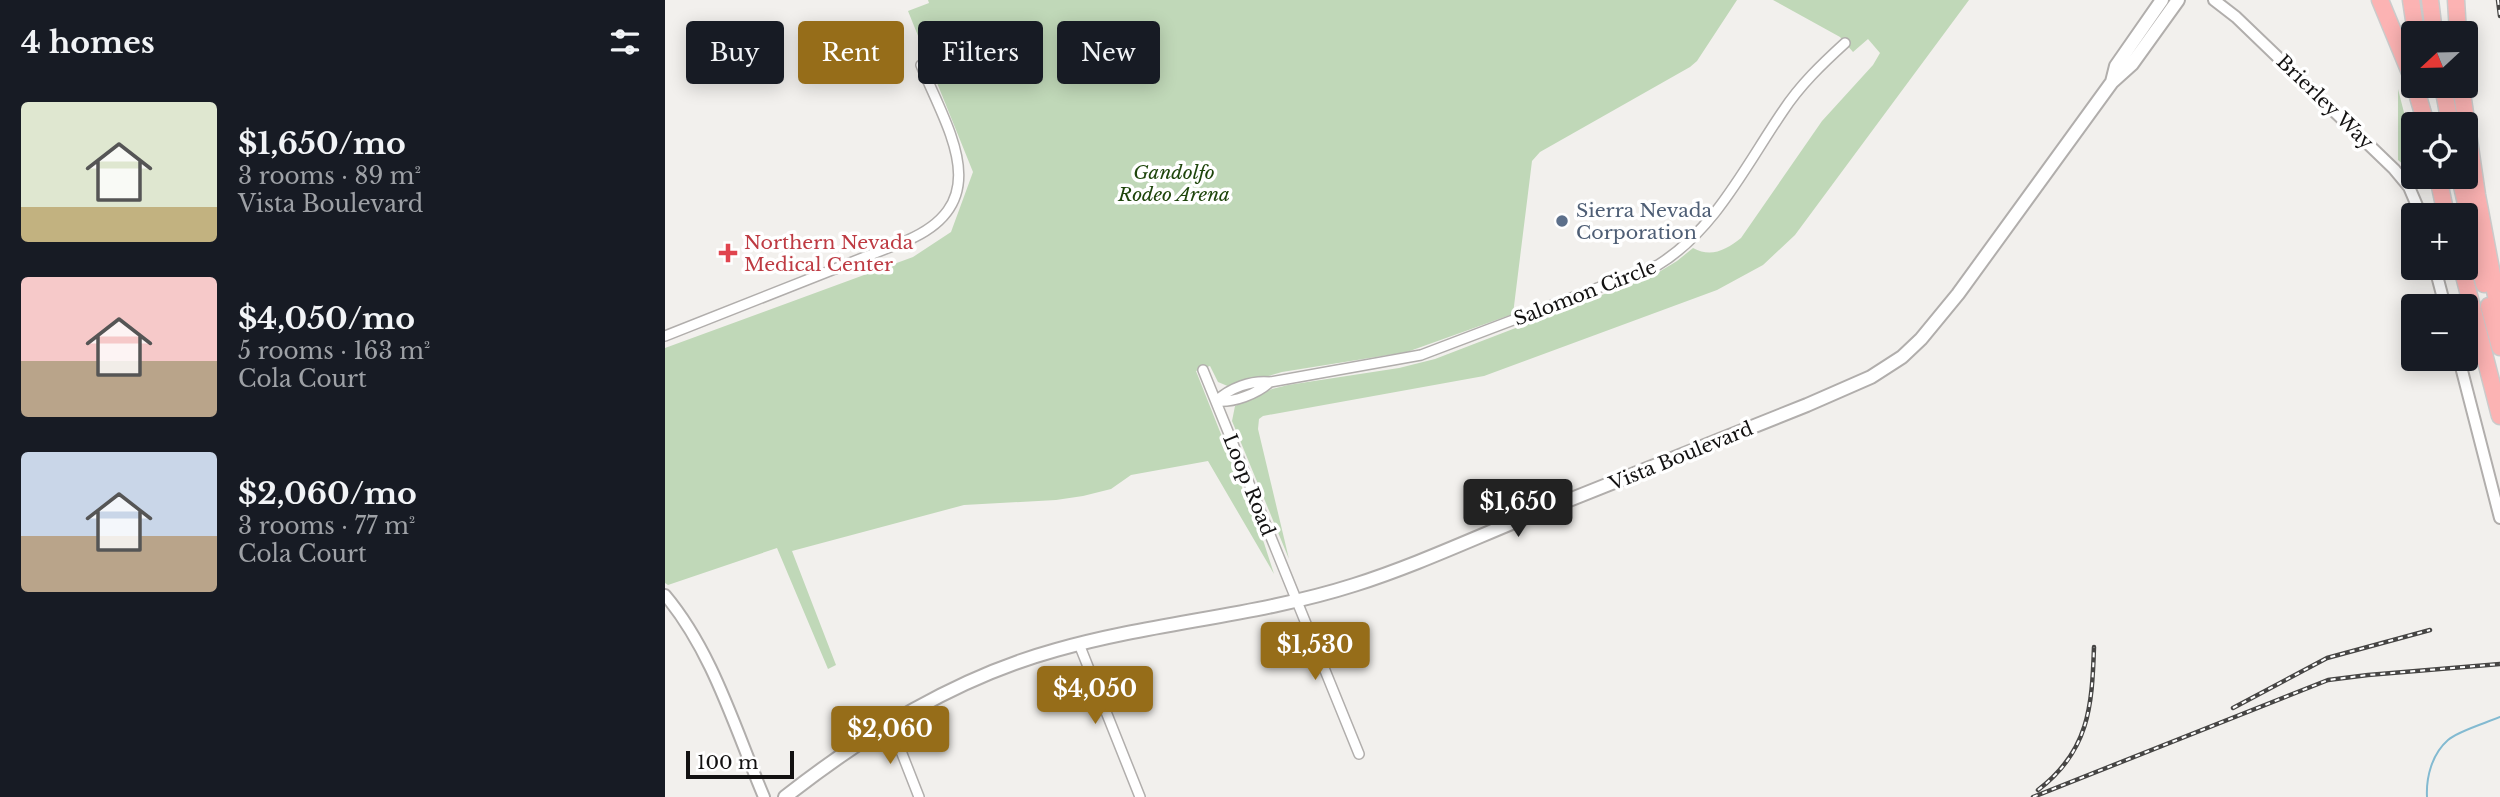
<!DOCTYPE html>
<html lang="en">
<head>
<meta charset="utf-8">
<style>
	body { margin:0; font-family:"Libre Baskerville",serif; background:#242831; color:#f1f3f6; height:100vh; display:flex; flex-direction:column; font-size:26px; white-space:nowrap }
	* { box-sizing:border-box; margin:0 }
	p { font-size:23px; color:#9ea1a6 }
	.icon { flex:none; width:38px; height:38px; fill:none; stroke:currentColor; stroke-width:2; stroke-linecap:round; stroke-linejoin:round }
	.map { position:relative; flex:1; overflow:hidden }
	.sheet { display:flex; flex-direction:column; background:#171b24; width:665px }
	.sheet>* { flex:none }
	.hud { position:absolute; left:21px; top:21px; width:665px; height:63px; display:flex; gap:14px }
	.needle { width:46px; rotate:248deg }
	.buttons { position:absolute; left:1736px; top:21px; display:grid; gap:14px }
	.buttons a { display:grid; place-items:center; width:77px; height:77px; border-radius:7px; background:#171b24; box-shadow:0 4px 18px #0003; font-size:35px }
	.scale { position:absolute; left:21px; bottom:18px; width:108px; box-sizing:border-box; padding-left:7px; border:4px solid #121111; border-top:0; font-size:19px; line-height:24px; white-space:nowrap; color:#121111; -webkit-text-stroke:5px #fff; paint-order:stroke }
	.price { position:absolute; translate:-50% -60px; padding:0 16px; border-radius:7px; background:#966d19; color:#fff; font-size:23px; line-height:46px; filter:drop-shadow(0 2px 4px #0008) }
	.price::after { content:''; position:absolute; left:50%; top:42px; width:21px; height:16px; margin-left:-10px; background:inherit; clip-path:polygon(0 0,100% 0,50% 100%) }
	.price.selected { background:#222; color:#fff }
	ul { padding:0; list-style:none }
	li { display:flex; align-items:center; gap:21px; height:175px; padding:0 21px }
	li span { display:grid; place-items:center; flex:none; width:196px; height:140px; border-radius:7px; color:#555 }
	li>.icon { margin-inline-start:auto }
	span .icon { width:84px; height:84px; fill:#fffc; stroke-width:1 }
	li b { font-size:30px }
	h2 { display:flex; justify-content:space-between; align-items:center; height:84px; padding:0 21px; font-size:30px }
	.tag { padding:0 24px; border-radius:7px; background:#171b24; box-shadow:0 4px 18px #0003; font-size:24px; line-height:63px }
	.tag.selected { background:#966d19; color:#fff }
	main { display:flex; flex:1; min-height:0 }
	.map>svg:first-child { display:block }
	.green { fill:#c0d8b8 }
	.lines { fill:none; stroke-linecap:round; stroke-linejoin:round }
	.stream { stroke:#83bad1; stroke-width:2 }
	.minor-casing { stroke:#b1aeac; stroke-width:12 }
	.tertiary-casing { stroke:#b1aeac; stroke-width:14 }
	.secondary-casing { stroke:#b1aeac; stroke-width:16 }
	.motorway-casing { stroke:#cbcbcb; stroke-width:19 }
	.minor { stroke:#fff; stroke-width:9 }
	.tertiary { stroke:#fff; stroke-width:10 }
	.secondary { stroke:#fff; stroke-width:12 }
	.motorway { stroke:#fcb3b3; stroke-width:16 }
	.rail-casing { stroke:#464544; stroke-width:4.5 }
	.rail { stroke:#fff; stroke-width:2; stroke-dasharray:5; stroke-linecap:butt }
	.service-dot { fill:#5c6f8a; stroke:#fff; stroke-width:2.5 }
	.health-dot { fill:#e0444e; stroke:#fff; stroke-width:2.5 }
	.labels { text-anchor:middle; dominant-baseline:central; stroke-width:7; stroke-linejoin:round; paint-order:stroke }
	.street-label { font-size:19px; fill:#121111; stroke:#fff }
	.park-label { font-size:19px; font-style:italic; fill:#1e450b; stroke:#fff }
	.service-label { font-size:19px; fill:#4e5e75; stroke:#fff; text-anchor:start }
	.health-label { font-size:19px; fill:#be3a42; stroke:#fff; text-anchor:start }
</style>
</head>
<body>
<main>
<section class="sheet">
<h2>4 homes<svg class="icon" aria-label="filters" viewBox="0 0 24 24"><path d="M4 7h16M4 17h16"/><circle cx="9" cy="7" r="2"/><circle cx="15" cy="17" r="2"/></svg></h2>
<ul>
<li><span style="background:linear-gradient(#dfe7d0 75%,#c2b280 0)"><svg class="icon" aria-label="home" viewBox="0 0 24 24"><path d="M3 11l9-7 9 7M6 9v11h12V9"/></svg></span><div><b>$1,650/mo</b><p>3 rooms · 89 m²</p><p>Vista Boulevard</p></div></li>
<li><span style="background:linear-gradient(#f6c9c9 60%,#b9a48a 0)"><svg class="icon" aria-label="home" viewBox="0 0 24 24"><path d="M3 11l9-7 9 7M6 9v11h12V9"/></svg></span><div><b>$4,050/mo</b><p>5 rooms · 163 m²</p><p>Cola Court</p></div></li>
<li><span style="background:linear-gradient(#c9d6e8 60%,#b9a48a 0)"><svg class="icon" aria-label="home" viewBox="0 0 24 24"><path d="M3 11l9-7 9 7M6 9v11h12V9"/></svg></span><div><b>$2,060/mo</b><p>3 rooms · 77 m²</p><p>Cola Court</p></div></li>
</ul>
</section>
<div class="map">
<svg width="1835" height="797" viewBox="0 0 1835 797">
	<rect width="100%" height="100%" fill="#f2f0ed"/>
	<path class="green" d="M263 0H1072L1032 61 1025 67 875 152 867 161 848 314 742 352 617 372 565 387 553 382 545 366 531 371 599 543 609 574 543 461 466 475 446 489 418 496 391 500 299 505 127 551 171 665 163 669 112 548 3 585 0 583V348L248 257 286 232 308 172 243 11 264 3Z
		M1108 0H1304L1130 235 1098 265 1052 290 819 376 598 416 594 419 593 429 624 559 567 421 570 406 607 389 623 385 734 368 770 359 989 275 1012 261 1028 248C1046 258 1061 250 1076 238L1157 121 1208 65 1215 53 1203 39 1188 52 1175 37Z
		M1733 89 1748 148V173L1733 160Z"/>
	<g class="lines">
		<path class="stream" d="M1762 797C1761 777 1767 754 1783 740 1793 731 1821 723 1835 717"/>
		<g class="minor-casing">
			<path id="minor" d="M0 336 243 240C332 201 282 129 256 65
				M538 370 694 754
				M551 401C565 388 586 380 605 382L756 355 993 265C1050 230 1081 165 1118 111 1135 85 1157 64 1180 43
				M551 401C568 403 592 394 605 382
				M414 644 475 797
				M225 723 254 797"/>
		</g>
		<g class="tertiary-casing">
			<path id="tertiary" d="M1549 0 1571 17 1729 169 1744 187 1756 215
				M1770 268 1780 306
				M1794 359 1835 518
				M0 595C48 652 70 729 99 797"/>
		</g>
		<g class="secondary-casing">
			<path id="secondary" d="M1447 82 1451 66 1497 0
				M120 797C202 733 290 678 391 650 489 622 592 616 689 585 743 568 796 544 849 522 946 483 1044 444 1142 405L1206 377 1237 357 1256 339 1293 294 1447 82 1467 64 1513 0"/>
		</g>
		<g class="motorway-casing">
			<path id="motorway" d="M1715 0 1748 80
				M1746 0 1751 33
				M1765 0 1769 33
				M1791 0 1793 33
				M1750 86 1761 124
				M1778 86 1785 124
				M1796 86 1812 195 1835 317
				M1773 177 1781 215
				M1795 177 1819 284
				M1797 268 1835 416
				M1824 306 1835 347"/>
		</g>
		<use href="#minor" class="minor"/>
		<use href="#tertiary" class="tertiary"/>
		<use href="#secondary" class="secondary"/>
		<use href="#motorway" class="motorway"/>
		<g class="rail-casing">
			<path id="rail" d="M1833 0 1835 16
				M1568 708 1662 658 1765 630
				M1373 790C1424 751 1427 707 1429 647
				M1368 797 1663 680 1703 675 1835 664"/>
		</g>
		<use href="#rail" class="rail"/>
	</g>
	<circle class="service-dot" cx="897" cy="221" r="7"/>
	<path class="health-dot" d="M59.5 242.5h7v7h7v7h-7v7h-7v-7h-7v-7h7z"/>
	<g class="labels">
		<g class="street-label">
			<text transform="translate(1660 102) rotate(44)">Brierley Way</text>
			<text transform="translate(920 293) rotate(-21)">Salomon Circle</text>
			<text transform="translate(1016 456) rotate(-22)">Vista Boulevard</text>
			<text transform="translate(584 485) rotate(68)">Loop Road</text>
		</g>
		<g class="park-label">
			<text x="509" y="172">Gandolfo<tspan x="509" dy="22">Rodeo Arena</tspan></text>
		</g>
		<g class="service-label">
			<text x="911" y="210">Sierra Nevada<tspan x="911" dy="22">Corporation</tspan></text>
		</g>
		<g class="health-label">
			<text x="79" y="242">Northern Nevada<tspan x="79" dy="22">Medical Center</tspan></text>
		</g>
	</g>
</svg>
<div class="buttons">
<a><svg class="needle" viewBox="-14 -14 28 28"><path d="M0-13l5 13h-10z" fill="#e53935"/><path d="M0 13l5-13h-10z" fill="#9ea1a6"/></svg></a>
<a><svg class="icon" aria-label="locate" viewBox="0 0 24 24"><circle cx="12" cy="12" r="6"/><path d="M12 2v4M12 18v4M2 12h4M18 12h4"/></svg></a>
<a>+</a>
<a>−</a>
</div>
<div class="scale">100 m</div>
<b class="price selected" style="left:853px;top:539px">$1,650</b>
<b class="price" style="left:650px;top:682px">$1,530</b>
<b class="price" style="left:430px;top:726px">$4,050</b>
<b class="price" style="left:225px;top:766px">$2,060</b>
<div class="hud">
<a class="tag">Buy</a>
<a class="tag selected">Rent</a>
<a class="tag">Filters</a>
<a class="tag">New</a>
</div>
</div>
</main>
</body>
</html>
